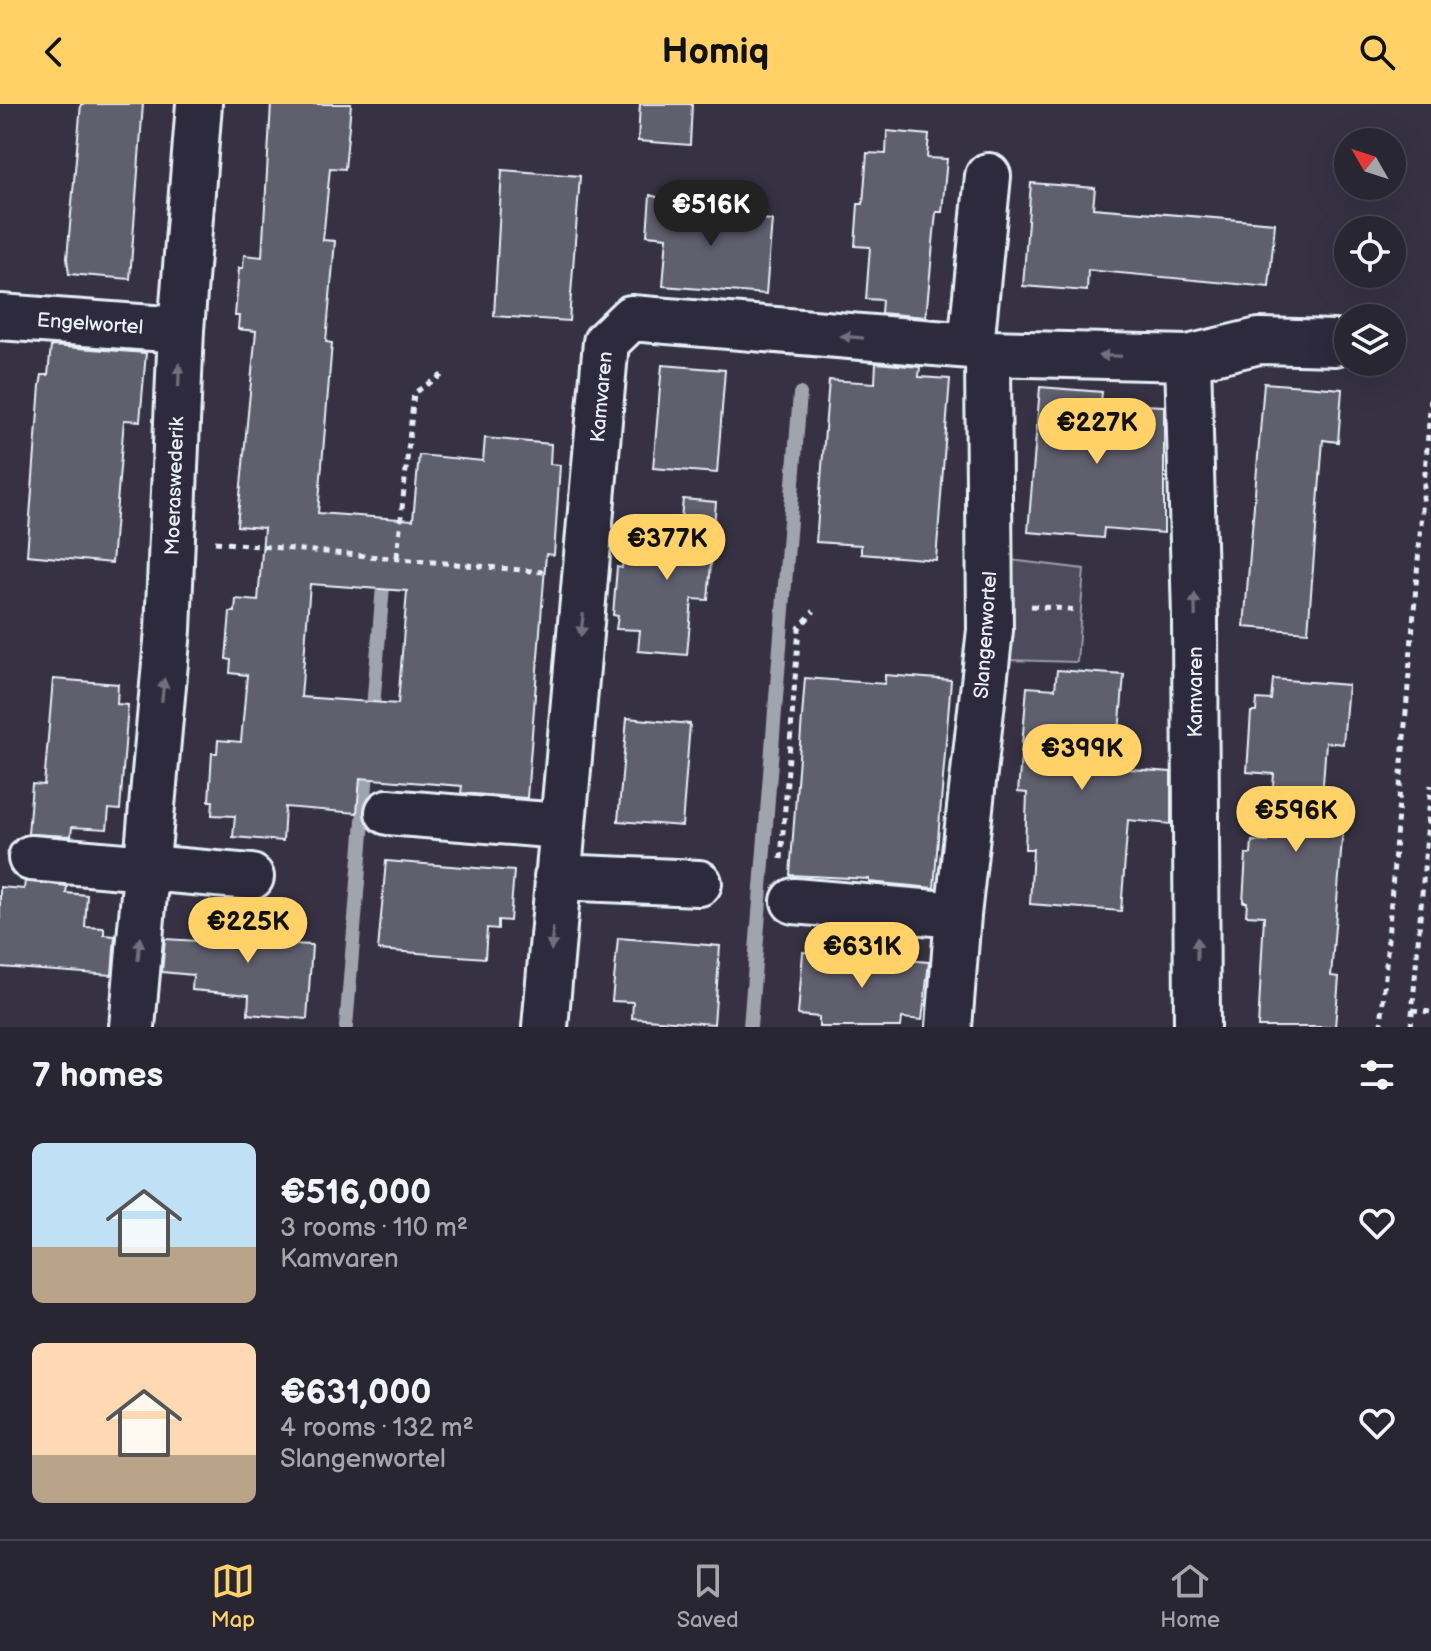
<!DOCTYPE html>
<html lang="en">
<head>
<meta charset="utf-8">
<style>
	body { margin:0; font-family:"Balsamiq Sans",sans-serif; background:#302e3b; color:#f1f3f6; height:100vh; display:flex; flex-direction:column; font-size:30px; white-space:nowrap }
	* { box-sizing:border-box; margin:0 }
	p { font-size:26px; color:#a5a5ac }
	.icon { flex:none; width:44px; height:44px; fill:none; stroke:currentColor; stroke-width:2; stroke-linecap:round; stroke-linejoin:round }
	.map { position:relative; height:923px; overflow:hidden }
	.sheet { display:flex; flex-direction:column; background:#282633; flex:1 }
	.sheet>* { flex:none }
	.needle { width:52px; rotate:309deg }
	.buttons { position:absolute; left:1334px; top:24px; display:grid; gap:16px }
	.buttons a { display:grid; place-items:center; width:72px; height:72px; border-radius:50%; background:#282633; box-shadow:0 8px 32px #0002,0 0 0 2px #44434e; font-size:40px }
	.price { position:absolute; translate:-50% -68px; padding:0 18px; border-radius:28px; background:#ffd166; color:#111; font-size:26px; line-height:52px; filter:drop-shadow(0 2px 4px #0008) }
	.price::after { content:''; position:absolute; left:50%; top:48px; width:24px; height:18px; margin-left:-12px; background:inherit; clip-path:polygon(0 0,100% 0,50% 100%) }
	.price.active { background:#222; color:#fff }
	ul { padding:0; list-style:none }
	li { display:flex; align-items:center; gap:24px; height:200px; padding:0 32px }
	li span { display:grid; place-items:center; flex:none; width:224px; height:160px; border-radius:12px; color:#555 }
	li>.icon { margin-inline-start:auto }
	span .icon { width:96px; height:96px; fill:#fffc; stroke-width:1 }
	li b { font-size:34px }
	h2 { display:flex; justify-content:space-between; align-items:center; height:96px; padding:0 32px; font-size:34px }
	header { display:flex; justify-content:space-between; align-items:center; height:104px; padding:0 32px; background:#ffd166; color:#111; font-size:36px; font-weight:700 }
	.tab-bar { display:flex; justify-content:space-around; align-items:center; height:112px; border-top:2px solid #44434e; background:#282633; font-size:22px; color:#a5a5ac }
	.tab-bar a { display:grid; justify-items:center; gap:4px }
	.tab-bar .active { color:#ffd166 }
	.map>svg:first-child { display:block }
	.green { fill:#4d4b5c; stroke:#9a9eaa; stroke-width:2 }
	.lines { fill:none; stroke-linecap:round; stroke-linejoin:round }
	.stream { stroke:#a0a4af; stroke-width:14 }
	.building { fill:#605e6e; stroke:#e8f1f8; stroke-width:2; fill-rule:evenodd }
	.minor-casing { stroke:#e8f1f8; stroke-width:50 }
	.path { stroke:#e8f1f8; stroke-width:5; stroke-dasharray:6 6; stroke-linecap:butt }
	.minor { stroke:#2f2a3d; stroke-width:44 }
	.oneway { fill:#70707e }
	.labels { text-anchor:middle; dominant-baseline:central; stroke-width:7; stroke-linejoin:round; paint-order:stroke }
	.street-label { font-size:20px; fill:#e8f1f8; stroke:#2f2a3d }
</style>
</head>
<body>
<header><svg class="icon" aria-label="back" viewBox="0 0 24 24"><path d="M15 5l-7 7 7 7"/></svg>Homiq<svg class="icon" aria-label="search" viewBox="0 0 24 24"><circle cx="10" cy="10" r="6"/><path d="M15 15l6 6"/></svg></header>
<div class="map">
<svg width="1431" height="923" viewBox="0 0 1431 923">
	<rect width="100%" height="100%" fill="#363244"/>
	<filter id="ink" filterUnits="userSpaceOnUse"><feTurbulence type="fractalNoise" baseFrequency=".0125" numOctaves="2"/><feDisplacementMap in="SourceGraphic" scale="16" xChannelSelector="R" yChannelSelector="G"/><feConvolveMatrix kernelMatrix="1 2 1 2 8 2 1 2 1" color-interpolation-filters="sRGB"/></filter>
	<g filter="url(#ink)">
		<path class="green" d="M1010 456 1084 465 1077 558 1007 556Z"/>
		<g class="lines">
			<path class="stream" d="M372 616 383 482
				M346 923 368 656
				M750 923 800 290"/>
		</g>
		<path class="building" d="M81 0H143L130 175 69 170 67 154Z
			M271 0H351L345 65 330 64 323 136 335 137 326 238 332 239 318 409 413 416 419 351 483 357 485 334 551 340 550 360 560 361 554 451 546 450 527 694 461 689 462 682 360 674 357 709 285 703 283 737 233 733 235 712 212 711 213 697H209L212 649H217L218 636 241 638 247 571 230 569 231 556 226 555 230 508H235L236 495 258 497 264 424 237 422 256 227 238 225 239 212H235L239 164H243L244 151 262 153ZM310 480 407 487 398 600 301 593Z
			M640 0H692L690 41 638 37Z
			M887 27 929 31 927 54 947 55 942 108H936L926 213 881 209 882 196 866 195 870 143 855 142 858 100H863L867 49 886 50Z
			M502 66 580 72 569 217 494 212Z
			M1031 79 1095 84 1093 104 1275 119 1269 183 1088 166 1087 187 1023 182Z
			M650 91 721 112 772 116 766 190 663 182 667 133 647 131Z
			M51 242 146 249 140 317 124 316 112 459 27 451 40 282 42 271H48Z
			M876 259 920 263 919 273 950 275 936 456 861 450V441L816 438 829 276 875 279Z
			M662 261 725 266 717 369 653 364Z
			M1264 279 1342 285 1338 338 1323 336 1308 528 1244 523Z
			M1040 283 1102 288 1101 299 1164 302V429L1104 424 1103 434 1028 428Z
			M683 395 716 398 708 496 692 495 687 551 638 547 640 526 616 525 618 512 613 511 617 463 622 464 623 451 640 452 642 431 679 434Z
			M1057 566 1124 571 1116 664 1171 668V720L1128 716 1121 807 1030 800 1033 745H1025L1027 689 1018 688 1027 583 1055 585Z
			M885 571 951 576 934 784 869 778V775L790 771 805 574 885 580Z
			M53 575 118 580 117 600 128 601 120 706 109 705 107 725 72 723 71 732 28 730 32 680 44 681Z
			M1273 575 1348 581 1343 640 1326 638 1320 721 1343 723 1331 872 1339 873 1335 923H1258L1264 812 1246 811 1247 798H1243L1246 750H1251L1252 737 1268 738 1274 670 1247 668 1251 608H1256L1257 595 1271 596Z
			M627 614 690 620 682 722 618 717Z
			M386 757 514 767 510 817 498 816V825L487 824 485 854 378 846Z
			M25 777 67 782 66 789 87 791 85 823 104 824V831L115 832 112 871 0 863V783L24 785Z
			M232 812 280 816 279 820 292 821 291 840 312 841 307 915 248 910 249 891 192 886 193 871 162 868 165 835 216 838 218 815 232 816Z
			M618 834 720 842 714 920 632 914 633 898 612 897Z
			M803 848 929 858 922 916 902 914 901 923H819V913L798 911Z"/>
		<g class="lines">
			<g class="minor-casing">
				<path id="minor" d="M0 213 181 226
					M971 242 988 72
					M1188 254 1195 514 1197 923
					M388 708 560 722
					M31 754 251 773
					M557 773 699 779
					M794 797 958 811
					M132 923 168 526 181 226 199 0
					M545 923 606 238 631 214 971 242 988 249 1188 254 1259 237 1335 239
					M949 923 958 811 990 526 988 249"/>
			</g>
			<path class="path" d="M215 438 543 468
				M397 453 414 289 445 269
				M1031 502 1078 506
				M781 755 799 524 814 507
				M1412 906 1431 908
				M1381 923 1431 293
				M1411 923 1431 681"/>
			<use href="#minor" class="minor"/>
		</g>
		<defs><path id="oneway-solid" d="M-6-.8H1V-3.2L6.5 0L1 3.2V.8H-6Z" transform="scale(2)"/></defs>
		<g class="oneway">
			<use href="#oneway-solid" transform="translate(852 233) rotate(-175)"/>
			<use href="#oneway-solid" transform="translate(1110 252) rotate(-179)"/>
			<use href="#oneway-solid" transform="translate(179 271) rotate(-88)"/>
			<use href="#oneway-solid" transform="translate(1195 501) rotate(-91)"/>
			<use href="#oneway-solid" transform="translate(582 521) rotate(96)"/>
			<use href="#oneway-solid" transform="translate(163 586) rotate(-84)"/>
			<use href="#oneway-solid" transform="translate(552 835) rotate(94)"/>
			<use href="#oneway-solid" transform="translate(139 845) rotate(-85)"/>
			<use href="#oneway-solid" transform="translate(1197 845) rotate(-90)"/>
		</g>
	</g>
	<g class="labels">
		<g class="street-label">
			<text transform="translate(90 220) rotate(4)">Engelwortel</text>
			<text transform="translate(602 293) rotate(-85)">Kamvaren</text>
			<text transform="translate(175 382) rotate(-88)">Moeraswederik</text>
			<text transform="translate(986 531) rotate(-86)">Slangenwortel</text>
			<text transform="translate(1196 588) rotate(-90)">Kamvaren</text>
		</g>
	</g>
</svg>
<div class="buttons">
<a><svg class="needle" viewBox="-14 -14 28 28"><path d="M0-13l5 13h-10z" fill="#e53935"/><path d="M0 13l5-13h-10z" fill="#a5a5ac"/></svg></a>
<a><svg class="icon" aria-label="locate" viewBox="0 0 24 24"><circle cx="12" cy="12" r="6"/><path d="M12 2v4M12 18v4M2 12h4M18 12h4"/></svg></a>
<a><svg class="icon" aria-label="layers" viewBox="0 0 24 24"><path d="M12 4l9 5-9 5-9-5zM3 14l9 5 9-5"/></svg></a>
</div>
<b class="price active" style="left:711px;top:144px">€516K</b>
<b class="price" style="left:1097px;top:362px">€227K</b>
<b class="price" style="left:667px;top:478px">€377K</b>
<b class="price" style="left:1082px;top:688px">€399K</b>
<b class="price" style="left:1296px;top:750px">€596K</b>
<b class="price" style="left:248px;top:861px">€225K</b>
<b class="price" style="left:862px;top:886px">€631K</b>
</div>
<section class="sheet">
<h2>7 homes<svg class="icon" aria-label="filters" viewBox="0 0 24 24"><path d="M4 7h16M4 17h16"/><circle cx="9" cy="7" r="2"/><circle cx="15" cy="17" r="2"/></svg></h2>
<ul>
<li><span style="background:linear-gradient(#bfe0f5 65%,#b9a48a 0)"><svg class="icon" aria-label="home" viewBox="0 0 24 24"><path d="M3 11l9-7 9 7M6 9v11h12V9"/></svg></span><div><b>€516,000</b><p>3 rooms · 110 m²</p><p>Kamvaren</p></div><svg class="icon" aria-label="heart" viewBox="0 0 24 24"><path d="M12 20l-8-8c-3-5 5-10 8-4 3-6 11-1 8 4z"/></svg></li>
<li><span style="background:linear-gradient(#ffd9b3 70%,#b9a48a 0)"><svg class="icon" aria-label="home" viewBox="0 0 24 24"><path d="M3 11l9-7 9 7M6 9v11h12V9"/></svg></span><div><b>€631,000</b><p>4 rooms · 132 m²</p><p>Slangenwortel</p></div><svg class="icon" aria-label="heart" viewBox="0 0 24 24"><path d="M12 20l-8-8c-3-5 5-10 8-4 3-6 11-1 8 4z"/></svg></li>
</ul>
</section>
<nav class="tab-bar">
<a class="active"><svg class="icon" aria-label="map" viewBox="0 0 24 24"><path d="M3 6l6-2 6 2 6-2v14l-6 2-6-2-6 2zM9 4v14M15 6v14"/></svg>Map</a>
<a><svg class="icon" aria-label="saved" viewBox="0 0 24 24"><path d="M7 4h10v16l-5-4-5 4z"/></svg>Saved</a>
<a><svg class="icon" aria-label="home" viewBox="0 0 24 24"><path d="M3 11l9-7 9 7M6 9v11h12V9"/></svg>Home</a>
</nav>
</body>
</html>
